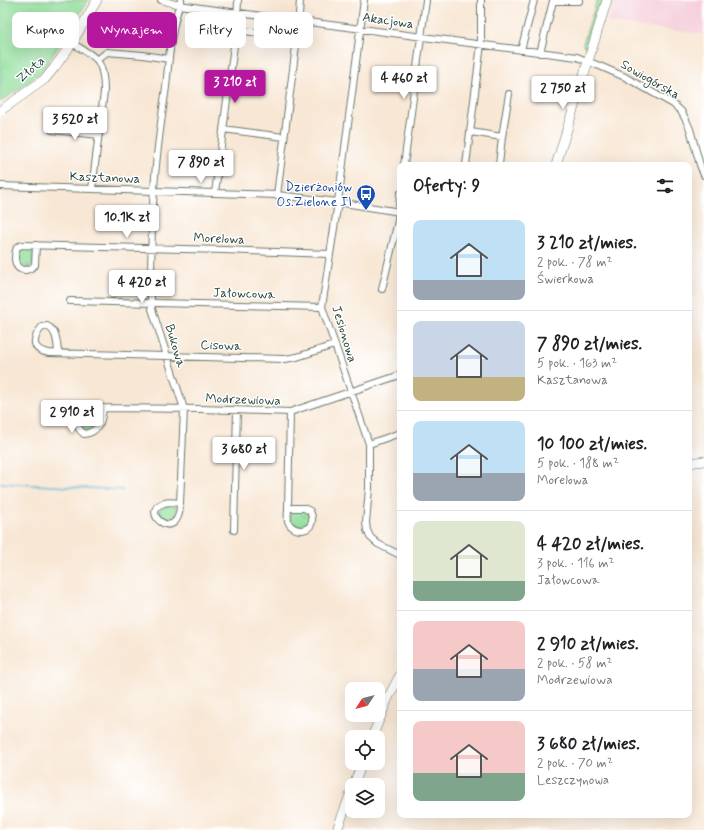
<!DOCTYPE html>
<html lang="pl">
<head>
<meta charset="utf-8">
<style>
	body { margin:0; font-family:Mynerve,sans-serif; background:#f6f6f6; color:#202124; height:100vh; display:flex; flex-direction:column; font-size:15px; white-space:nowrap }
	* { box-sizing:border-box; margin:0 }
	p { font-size:13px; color:#757577 }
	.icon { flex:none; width:22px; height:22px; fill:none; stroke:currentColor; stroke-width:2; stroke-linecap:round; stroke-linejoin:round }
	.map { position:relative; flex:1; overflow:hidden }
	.panel { position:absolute; left:397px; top:162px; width:295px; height:656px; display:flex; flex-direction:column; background:#fff; border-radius:8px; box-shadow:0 4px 16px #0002 }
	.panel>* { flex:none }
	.banner { position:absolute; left:12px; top:12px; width:325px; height:36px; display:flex; gap:8px }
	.needle { width:26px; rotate:234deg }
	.fabs { position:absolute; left:345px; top:682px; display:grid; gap:8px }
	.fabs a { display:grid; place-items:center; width:40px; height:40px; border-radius:8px; background:#fff; box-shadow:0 4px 16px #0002; font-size:20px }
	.price { position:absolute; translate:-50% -34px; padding:0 9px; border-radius:4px; background:#fff; color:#222; font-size:13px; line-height:26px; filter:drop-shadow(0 1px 2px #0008) }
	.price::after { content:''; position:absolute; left:50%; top:24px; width:12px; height:9px; margin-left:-6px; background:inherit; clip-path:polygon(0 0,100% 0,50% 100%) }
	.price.selected { background:#b5179e; color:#fff }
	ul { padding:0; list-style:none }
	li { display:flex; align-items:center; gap:12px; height:100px; padding:0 16px }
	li+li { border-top:1px solid #e0e0e0 }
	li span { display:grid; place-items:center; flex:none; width:112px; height:80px; border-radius:8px; color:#555 }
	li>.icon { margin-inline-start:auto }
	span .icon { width:48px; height:48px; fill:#fffc; stroke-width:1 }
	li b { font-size:17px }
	h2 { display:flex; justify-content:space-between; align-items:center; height:48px; padding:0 16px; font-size:17px }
	.chip { padding:0 14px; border-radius:8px; background:#fff; box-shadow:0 4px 16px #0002; font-size:14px; line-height:36px }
	.chip.selected { background:#b5179e; color:#fff }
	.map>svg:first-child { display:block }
	.built { fill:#f5cfdb }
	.grass { fill:url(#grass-tufts); stroke:#588e68 }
	.garden { fill:#92df9c; stroke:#588e68 }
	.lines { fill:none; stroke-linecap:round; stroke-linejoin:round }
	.stream { stroke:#50b1cf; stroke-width:1.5 }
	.street-casing { stroke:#6b786c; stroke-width:8 }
	.secondary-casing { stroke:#6b786c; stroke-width:10 }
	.street { stroke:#fff; stroke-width:6 }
	.secondary { stroke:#fff; stroke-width:9 }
	.labels { text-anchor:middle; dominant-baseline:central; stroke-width:3; stroke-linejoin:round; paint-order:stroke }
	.street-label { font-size:13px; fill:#1f3d34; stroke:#fff }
	.transit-label { font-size:13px; fill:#164399; stroke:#fff; text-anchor:end }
</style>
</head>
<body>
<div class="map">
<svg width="704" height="830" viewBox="0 0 704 830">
	<defs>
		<pattern id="grass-tufts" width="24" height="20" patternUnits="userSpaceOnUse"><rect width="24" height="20" fill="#92df9c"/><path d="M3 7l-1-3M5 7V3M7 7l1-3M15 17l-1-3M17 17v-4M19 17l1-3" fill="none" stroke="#7dc087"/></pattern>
	</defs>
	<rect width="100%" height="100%" fill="#fff"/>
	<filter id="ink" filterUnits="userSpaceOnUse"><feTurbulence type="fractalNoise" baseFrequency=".025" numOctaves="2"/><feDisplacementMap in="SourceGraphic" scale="8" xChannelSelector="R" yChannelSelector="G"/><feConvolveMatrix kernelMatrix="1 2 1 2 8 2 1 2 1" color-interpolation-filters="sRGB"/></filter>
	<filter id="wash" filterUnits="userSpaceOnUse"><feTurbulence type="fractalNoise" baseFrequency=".012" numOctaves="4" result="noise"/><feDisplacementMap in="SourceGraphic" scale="16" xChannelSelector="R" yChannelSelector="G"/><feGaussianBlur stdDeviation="0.9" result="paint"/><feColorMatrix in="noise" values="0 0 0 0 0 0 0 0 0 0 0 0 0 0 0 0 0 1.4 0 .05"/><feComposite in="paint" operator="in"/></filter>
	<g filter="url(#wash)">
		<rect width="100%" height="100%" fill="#f8e7d4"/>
		<path class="built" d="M614 0H704V34L607 23Z"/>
		<path class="grass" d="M597 0H604L594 25 587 47 584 46 583 44Z
			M22 247 32 248 33 250V265L28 268 21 267C17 261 16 253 22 247Z
			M84 410H98C100 414 100 422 96 426 94 428 89 430 87 431 79 429 80 422 79 415Z
			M172 504 177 507 175 519 169 522 163 521 158 515C159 507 165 506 172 504Z
			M302 510 308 512 310 519C305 529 297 528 290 521V512L292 511Z"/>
		<path class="garden" d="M0 0H88L73 25 40 73 23 86 0 102Z"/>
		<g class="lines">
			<path class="stream" d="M0 483 123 490"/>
		</g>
	</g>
	<g filter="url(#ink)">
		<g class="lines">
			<g class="street-casing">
				<path id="street" d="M161 0 179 5 208 9 577 57 602 67 625 77 673 104 681 111 686 120 690 129 700 165 704 175
					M364 0 338 202 322 307 369 444V488L366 523 367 530 370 537 378 544 400 555
					M236 30 297 38
					M72 43C79 48 89 52 96 59 103 66 104 82 104 92L92 189
					M521 50 534 0
					M540 53 553 1H579V0
					M97 60 107 52 143 55 169 59
					M223 129 284 137
					M52 130 99 135
					M471 132 502 137
					M404 165 426 0
					M466 165 481 44V0
					M499 165 502 137 509 94
					M0 186 277 195 338 202 400 212
					M215 193 237 22 238 0
					M277 195 298 30 300 0
					M36 245 35 265C32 268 30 269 26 270 13 271 14 255 17 247L22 245 224 250 329 254
					M382 289 398 221 400 194
					M70 301 322 307
					M58 352C57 342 57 331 47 326L42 327C32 339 31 350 49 353L285 359 297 357 334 345
					M103 408C102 421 99 432 84 434 76 428 75 419 79 410L87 407 103 408 201 409 290 412 400 375
					M369 444 400 433
					M180 503C180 547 137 511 164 503 169 501 175 503 180 503L184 409 152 309 151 303C151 265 151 227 154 190 156 155 161 121 166 87 169 58 171 27 181 0
					M288 508H304L310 511C320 533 292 535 288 521 287 517 288 512 288 508L290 412
					M234 530 237 410"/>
			</g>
			<g class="secondary-casing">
				<path id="secondary" d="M0 111 45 79 54 68 72 43 97 0
					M556 165 607 0
					M689 463 704 461
					M372 737 388 698 400 675
					M354 785 362 763
					M337 830 352 790"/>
			</g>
			<use href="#street" class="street"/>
			<use href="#secondary" class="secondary"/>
		</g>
	</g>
	<defs>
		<g id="bus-pin" transform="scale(1)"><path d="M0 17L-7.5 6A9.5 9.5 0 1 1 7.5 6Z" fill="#1a4fb4" stroke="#fff"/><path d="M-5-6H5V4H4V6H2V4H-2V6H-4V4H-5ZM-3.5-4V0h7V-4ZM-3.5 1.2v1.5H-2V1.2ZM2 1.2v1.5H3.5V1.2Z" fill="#fff"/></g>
	</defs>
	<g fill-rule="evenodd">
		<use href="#bus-pin" x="366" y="194"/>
	</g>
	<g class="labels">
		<g class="street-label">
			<text transform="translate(388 21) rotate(8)">Akacjowa</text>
			<text transform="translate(31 70) rotate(-41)">Złota</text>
			<text transform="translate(650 80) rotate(30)">Sowiogórska</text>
			<text transform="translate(105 178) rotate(2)">Kasztanowa</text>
			<text transform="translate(219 239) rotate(2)">Morelowa</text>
			<text transform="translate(244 294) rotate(2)">Jałowcowa</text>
			<text transform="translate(344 334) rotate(73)">Jesionowa</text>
			<text transform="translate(175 346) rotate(73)">Bukowa</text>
			<text transform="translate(221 346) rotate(2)">Cisowa</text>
			<text transform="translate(243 400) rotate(2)">Modrzewiowa</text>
		</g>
		<g class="transit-label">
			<text x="352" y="187">Dzierżoniów<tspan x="352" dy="15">Os.Zielone II</tspan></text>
		</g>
	</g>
</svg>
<div class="fabs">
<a><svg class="needle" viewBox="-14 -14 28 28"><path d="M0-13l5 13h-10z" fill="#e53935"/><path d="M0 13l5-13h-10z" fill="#757577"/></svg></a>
<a><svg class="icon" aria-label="locate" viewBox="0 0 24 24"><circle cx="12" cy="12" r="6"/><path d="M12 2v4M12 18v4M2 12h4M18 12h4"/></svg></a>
<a><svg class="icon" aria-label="layers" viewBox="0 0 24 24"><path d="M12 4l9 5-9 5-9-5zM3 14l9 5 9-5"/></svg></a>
</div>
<b class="price" style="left:404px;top:100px">4 460 zł</b>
<b class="price selected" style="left:235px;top:104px">3 210 zł</b>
<b class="price" style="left:563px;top:110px">2 750 zł</b>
<b class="price" style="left:75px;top:141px">3 520 zł</b>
<b class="price" style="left:201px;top:184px">7 890 zł</b>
<b class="price" style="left:127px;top:239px">10.1K zł</b>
<b class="price" style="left:142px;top:304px">4 420 zł</b>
<b class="price" style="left:72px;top:434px">2 910 zł</b>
<b class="price" style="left:244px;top:471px">3 680 zł</b>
<div class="banner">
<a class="chip">Kupno</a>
<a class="chip selected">Wynajem</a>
<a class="chip">Filtry</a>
<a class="chip">Nowe</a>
</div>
<section class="panel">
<h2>Oferty: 9<svg class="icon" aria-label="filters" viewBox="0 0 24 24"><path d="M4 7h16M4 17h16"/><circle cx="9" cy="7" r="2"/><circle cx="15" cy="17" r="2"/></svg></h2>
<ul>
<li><span style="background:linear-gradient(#bfe0f5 75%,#9aa5b1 0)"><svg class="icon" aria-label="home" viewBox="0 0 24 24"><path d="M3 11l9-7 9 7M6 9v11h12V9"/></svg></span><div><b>3 210 zł/mies.</b><p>2 pok. · 78 m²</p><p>Świerkowa</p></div></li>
<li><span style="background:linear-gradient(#c9d6e8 70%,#c2b280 0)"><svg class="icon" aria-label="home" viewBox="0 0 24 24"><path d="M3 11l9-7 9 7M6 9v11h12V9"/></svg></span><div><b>7 890 zł/mies.</b><p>5 pok. · 163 m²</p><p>Kasztanowa</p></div></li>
<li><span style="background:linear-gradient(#bfe0f5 65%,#9aa5b1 0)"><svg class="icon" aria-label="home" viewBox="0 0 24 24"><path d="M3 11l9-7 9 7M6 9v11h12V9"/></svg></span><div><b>10 100 zł/mies.</b><p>5 pok. · 188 m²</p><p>Morelowa</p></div></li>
<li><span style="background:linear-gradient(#dfe7d0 75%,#7fa58c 0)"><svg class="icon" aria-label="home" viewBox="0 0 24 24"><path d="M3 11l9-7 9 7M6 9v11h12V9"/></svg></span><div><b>4 420 zł/mies.</b><p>3 pok. · 116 m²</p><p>Jałowcowa</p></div></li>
<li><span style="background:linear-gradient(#f6c9c9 60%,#9aa5b1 0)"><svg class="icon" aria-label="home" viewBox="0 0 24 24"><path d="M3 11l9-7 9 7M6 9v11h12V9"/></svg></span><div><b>2 910 zł/mies.</b><p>2 pok. · 58 m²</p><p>Modrzewiowa</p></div></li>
<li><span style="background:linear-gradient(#f6c9c9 65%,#7fa58c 0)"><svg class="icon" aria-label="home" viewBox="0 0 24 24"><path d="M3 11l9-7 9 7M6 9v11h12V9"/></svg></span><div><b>3 680 zł/mies.</b><p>2 pok. · 70 m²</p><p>Leszczynowa</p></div></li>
</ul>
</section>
</div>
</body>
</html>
